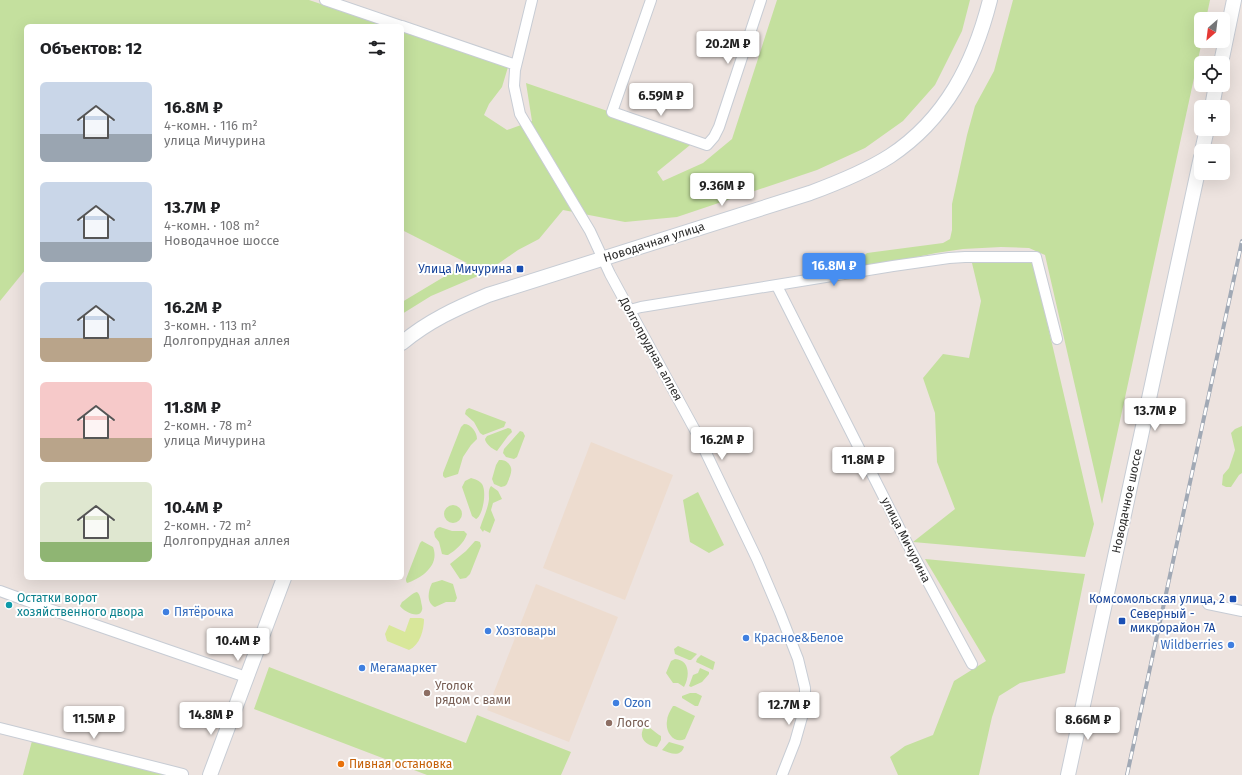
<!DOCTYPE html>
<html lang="ru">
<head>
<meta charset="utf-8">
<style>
	body { margin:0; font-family:"Fira Sans",sans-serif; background:#f2f2f2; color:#202124; height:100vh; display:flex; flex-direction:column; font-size:15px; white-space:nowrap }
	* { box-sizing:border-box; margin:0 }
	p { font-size:13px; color:#757577 }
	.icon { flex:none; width:22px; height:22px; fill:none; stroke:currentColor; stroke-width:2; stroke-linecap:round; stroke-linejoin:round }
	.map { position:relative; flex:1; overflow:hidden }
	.side { position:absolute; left:24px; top:24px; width:380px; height:556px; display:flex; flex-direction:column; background:#fff; border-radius:6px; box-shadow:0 4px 16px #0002 }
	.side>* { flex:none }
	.needle { width:26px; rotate:208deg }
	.fabs { position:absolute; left:1194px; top:12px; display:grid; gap:8px }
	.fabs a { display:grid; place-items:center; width:36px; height:36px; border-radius:6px; background:#fff; box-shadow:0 4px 16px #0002; font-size:20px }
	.price { position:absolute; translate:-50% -34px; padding:0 9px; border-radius:4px; background:#fff; color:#222; font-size:13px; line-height:26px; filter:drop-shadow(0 1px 2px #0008) }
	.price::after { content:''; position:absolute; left:50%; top:24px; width:12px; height:9px; margin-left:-6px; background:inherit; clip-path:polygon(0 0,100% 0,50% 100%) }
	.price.on { background:#478ef1; color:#fff }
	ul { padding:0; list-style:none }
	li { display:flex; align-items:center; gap:12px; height:100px; padding:0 16px }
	li span { display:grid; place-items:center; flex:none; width:112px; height:80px; border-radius:6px; color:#555 }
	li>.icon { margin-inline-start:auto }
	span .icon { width:48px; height:48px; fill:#fffc; stroke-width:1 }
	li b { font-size:17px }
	h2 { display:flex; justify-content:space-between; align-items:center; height:48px; padding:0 16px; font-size:17px }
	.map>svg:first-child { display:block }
	.education { fill:#eddccf }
	.green { fill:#c4e09e }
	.pitch { fill:#d8e79a }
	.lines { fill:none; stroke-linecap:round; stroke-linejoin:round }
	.street-casing { stroke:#c7ccd4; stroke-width:12 }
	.secondary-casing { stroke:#c7ccd4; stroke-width:16 }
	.street { stroke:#fff; stroke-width:10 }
	.secondary { stroke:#fff; stroke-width:14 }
	.rail-casing { stroke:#a1a9b5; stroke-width:4 }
	.rail { stroke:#fff; stroke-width:2.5; stroke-dasharray:8; stroke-linecap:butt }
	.transit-dot { fill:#1a4fb4; stroke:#fff; stroke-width:1.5 }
	.culture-dot { fill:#0f9aa8; stroke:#fff; stroke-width:1.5 }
	.shop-dot { fill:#3f7fe0; stroke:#fff; stroke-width:1.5 }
	.education-dot { fill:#8d6e63; stroke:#fff; stroke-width:1.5 }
	.food-dot { fill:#e8710a; stroke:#fff; stroke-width:1.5 }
	.labels { text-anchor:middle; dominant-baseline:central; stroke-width:4; stroke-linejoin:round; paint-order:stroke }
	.street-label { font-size:12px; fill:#2c2c2c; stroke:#fff }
	.transit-label { font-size:12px; fill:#164399; stroke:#fff; text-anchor:end }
	.culture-label { font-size:12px; fill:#0d838f; stroke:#fff; text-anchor:start }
	.shop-label { font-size:12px; fill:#366cbe; stroke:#fff; text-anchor:start }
	.education-label { font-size:12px; fill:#785e54; stroke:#fff; text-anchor:start }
	.food-label { font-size:12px; fill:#c56008; stroke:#fff; text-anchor:start }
</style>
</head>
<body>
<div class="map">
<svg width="1242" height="775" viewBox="0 0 1242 775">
	<rect width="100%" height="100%" fill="#ede3df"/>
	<path class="education" d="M591 442 673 475 625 600 543 568Z
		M536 584 618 617 569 742 487 710Z"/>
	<path class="green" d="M0 0H309L386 26H26V269L0 301Z
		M777 0H970L962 31 935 85 903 121 865 148 817 170 677 217 625 222 563 210 539 239 518 250 485 273 431 296 402 314V302L467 263 402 230V31L508 67 502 87 489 104 484 115 507 130 532 121 526 83 695 141 657 172 663 181 703 163 732 139Z
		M1013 0H1210L1206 19H1201L1202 41 1102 504 1045 255 1029 248 1001 247 963 249 936 253 878 265 859 267 858 261 867 253 943 243 950 239 952 230V204L967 135 975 106 994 71Z
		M1033 262 1094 524 1085 557 913 542 955 509 937 462 935 413 923 378 943 354 969 358 981 301 972 263Z
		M469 408 506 422 504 427 483 435 480 433 474 422 465 414 466 410Z
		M464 424C471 424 477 432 477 439L471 445 463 457 458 474 445 478 443 476V473L461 427Z
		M1242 426V473L1239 475 1231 487H1226L1222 485 1223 475 1229 468 1235 450 1231 433 1235 429Z
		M508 428 511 429 512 432 508 436 497 451C492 449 485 443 485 439L487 436Z
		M520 431 523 432 525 436 517 457 514 459 506 457 503 453 504 449Z
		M499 460C503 460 505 460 508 463 515 469 509 478 507 484L505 486 501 487 494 484 492 479 496 465Z
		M471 478C475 479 480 481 482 484 487 491 483 516 476 519L472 516 462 487 465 481Z
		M491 486 498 491 502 499 493 503 491 510 495 520 490 533 484 530 483 532 480 528C483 518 488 509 489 499 489 494 488 490 491 486Z
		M698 492 724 545 709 553 690 542 683 500Z
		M444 514a9 9 0 1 1 18 0a9 9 0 1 1-18 0Z
		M440 527 452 531H464L467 534C464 543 456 550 448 555H446L442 554 439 542 435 537 434 532 437 528Z
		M422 541 433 547C440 565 422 578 407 583L406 581V579L420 543Z
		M475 541H477L480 542 481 546 470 574 466 578 460 579 450 564 466 551Z
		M925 559 1085 574 1065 673 1020 683 999 696 992 717 979 775H898L890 757 905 746 933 735 954 681 986 661Z
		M442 580 453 584 457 598 455 602H446L435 607C426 603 428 591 432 583Z
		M417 592C420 595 420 597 421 601 421 603 423 608 422 610 420 620 403 611 400 606L402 602C407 599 412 593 417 592Z
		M678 646 697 654 691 660H689L675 654 674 649Z
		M701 655 715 662 713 670 696 662 697 659Z
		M675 659C690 660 690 676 684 687L678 683H673L666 673 671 661Z
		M269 667 466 743 477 715 571 752 561 775H427L254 709Z
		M700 668 709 672V674L702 682 691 687 689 686 693 675 698 673Z
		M690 693H696L702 696 698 706H695L682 698V696Z
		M673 706H675L695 716 685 739C674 744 665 732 667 721 667 716 670 711 673 706Z
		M645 726C651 727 655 733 661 736V740L657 747C645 745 637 737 645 726Z
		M32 741 167 775H23Z
		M669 742 683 746 684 747C680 758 670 753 662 750Z"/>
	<path class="pitch" d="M410 618H421L424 619C424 630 420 645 409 650L387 641 385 634 389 625 405 632Z"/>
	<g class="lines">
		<g class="street-casing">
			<path id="street" d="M325 0 401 26
				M532 0 515 70 514 86 520 114 590 231 610 274 696 432 757 559 780 613 798 659 805 688V698L804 710 795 742 782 775
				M651 0 612 112 707 145 714 137 719 127 761 0
				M402 26 516 65
				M777 286 908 545 972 664
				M630 310 641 307 893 266 949 258 965 257H1036L1057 339
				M0 591 49 609 246 677
				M1208 604 1242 611
				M0 728 183 774"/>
		</g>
		<g class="secondary-casing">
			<path id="secondary" d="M1221 63 1234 0
				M1212 107 1216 85
				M1202 151 1207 129
				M402 343C428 321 457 308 488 295L810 193C837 183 865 172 890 156 946 119 974 63 990 0
				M210 775 284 578
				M1068 775 1201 157"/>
		</g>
		<use href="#street" class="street"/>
		<use href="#secondary" class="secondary"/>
		<g class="rail-casing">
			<path id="rail" d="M1127 775 1242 241"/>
		</g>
		<use href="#rail" class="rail"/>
	</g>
	<g class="transit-dot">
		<rect x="516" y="265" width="8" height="8" rx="2"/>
		<rect x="1229" y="595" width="8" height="8" rx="2"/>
		<rect x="1118" y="617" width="8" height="8" rx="2"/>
	</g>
	<circle class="culture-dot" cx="9" cy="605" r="4"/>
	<g class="shop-dot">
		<circle cx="166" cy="612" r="4"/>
		<circle cx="488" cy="631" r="4"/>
		<circle cx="746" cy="638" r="4"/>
		<circle cx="1231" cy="645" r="4"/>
		<circle cx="362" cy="668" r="4"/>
		<circle cx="616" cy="703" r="4"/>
	</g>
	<g class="education-dot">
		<circle cx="427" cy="693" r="4"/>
		<circle cx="609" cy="723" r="4"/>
	</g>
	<circle class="food-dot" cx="341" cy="764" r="4"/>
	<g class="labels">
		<g class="street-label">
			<text transform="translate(654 242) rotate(-18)">Новодачная улица</text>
			<text transform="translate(651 349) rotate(61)">Долгопрудная аллея</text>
			<text transform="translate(1127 501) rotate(-78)">Новодачное шоссе</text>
			<text transform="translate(906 540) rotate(63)">улица Мичурина</text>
		</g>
		<g class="transit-label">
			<text x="512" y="269">Улица Мичурина</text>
			<text x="1225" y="599">Комсомольская улица, 2</text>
			<text x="1130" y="614" text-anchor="start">Северный -<tspan x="1130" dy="14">микрорайон 7А</tspan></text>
		</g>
		<g class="culture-label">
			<text x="17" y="598">Остатки ворот<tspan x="17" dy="14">хозяйственного двора</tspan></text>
		</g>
		<g class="shop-label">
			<text x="174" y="612">Пятёрочка</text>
			<text x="496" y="631">Хозтовары</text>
			<text x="754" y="638">Красное&amp;Белое</text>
			<text x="1223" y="645" text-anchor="end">Wildberries</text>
			<text x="370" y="668">Мегамаркет</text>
			<text x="624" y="703">Ozon</text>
		</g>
		<g class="education-label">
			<text x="435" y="686">Уголок<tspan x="435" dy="14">рядом с вами</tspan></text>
			<text x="617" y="723">Логос</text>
		</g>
		<g class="food-label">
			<text x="349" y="764">Пивная остановка</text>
		</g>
	</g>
</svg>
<div class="fabs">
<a><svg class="needle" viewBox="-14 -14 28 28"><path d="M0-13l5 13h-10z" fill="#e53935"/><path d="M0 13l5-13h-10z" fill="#757577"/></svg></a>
<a><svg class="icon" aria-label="locate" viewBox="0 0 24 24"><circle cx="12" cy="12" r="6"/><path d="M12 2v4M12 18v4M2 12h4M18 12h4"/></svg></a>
<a>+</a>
<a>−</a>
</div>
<b class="price" style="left:728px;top:65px">20.2M ₽</b>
<b class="price" style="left:661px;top:117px">6.59M ₽</b>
<b class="price" style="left:722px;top:207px">9.36M ₽</b>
<b class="price on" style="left:834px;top:287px">16.8M ₽</b>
<b class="price" style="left:1155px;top:432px">13.7M ₽</b>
<b class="price" style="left:722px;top:461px">16.2M ₽</b>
<b class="price" style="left:863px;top:481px">11.8M ₽</b>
<b class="price" style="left:238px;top:662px">10.4M ₽</b>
<b class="price" style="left:789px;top:726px">12.7M ₽</b>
<b class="price" style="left:211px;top:736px">14.8M ₽</b>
<b class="price" style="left:94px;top:740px">11.5M ₽</b>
<b class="price" style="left:1088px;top:741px">8.66M ₽</b>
<section class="side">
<h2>Объектов: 12<svg class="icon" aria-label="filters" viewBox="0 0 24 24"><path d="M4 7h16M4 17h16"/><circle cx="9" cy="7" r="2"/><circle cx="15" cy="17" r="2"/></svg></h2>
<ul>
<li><span style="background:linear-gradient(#c9d6e8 65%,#9aa5b1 0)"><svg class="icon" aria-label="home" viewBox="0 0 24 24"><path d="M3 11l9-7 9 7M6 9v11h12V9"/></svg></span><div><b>16.8M ₽</b><p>4-комн. · 116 m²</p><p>улица Мичурина</p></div></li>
<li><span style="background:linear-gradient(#c9d6e8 75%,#9aa5b1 0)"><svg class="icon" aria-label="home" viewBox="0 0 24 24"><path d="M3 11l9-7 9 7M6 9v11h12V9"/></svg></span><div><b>13.7M ₽</b><p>4-комн. · 108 m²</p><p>Новодачное шоссе</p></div></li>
<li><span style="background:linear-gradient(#c9d6e8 70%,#b9a48a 0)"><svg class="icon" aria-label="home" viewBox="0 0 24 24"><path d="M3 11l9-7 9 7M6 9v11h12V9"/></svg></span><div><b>16.2M ₽</b><p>3-комн. · 113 m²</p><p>Долгопрудная аллея</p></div></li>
<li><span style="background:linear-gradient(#f6c9c9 70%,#b9a48a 0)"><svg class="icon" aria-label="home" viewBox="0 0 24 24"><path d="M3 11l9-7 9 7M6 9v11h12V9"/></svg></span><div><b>11.8M ₽</b><p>2-комн. · 78 m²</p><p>улица Мичурина</p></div></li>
<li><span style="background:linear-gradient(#dfe7d0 75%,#8fb573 0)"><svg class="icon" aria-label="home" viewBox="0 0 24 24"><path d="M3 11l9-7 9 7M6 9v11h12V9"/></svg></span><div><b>10.4M ₽</b><p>2-комн. · 72 m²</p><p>Долгопрудная аллея</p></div></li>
</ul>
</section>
</div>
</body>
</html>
